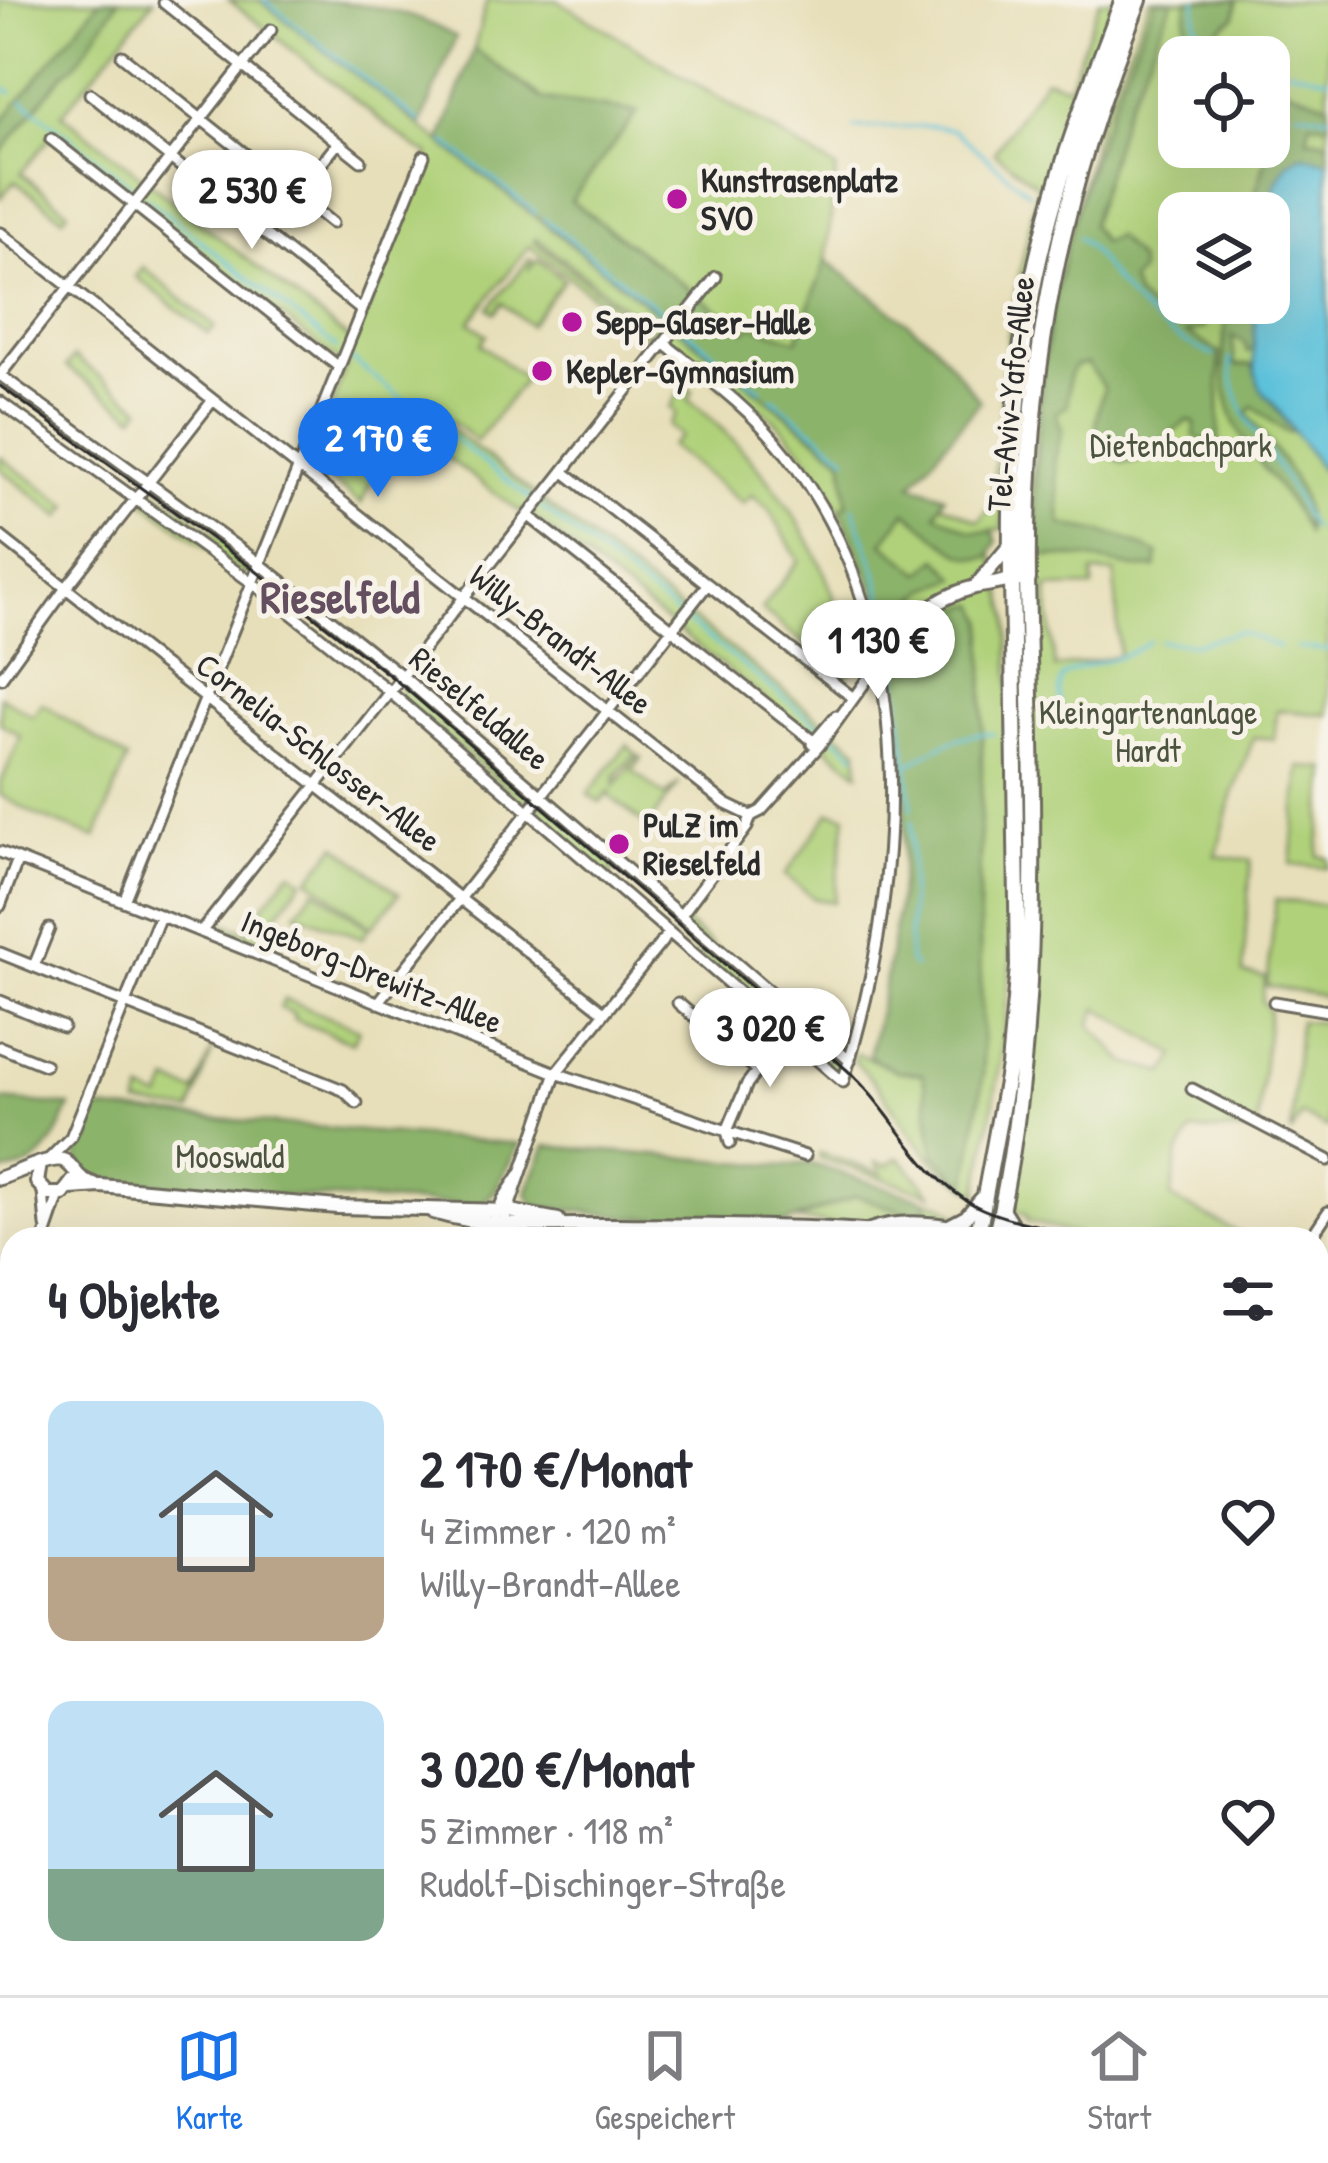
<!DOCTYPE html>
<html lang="de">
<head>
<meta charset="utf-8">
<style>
	body { margin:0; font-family:"Patrick Hand",sans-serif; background:#f2f2f3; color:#2b2b33; height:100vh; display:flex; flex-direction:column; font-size:45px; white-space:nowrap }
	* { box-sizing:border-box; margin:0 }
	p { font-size:39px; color:#7c7c81 }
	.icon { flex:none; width:66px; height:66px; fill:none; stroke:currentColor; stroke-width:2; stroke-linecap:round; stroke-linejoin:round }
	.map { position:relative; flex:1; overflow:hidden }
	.panel { position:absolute; left:0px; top:1227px; width:1329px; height:768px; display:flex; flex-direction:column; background:#fff; border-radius:36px 36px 0 0; box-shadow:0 12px 48px #0002 }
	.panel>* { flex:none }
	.tools { position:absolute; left:1158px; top:36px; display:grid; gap:24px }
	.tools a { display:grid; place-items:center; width:132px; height:132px; border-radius:24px; background:#fff; box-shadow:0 12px 48px #0002; font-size:60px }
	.price { position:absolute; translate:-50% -102px; padding:0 27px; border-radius:42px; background:#fff; color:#222; font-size:39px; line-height:78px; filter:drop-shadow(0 3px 6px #0008) }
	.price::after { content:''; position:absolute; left:50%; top:72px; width:36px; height:27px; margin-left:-18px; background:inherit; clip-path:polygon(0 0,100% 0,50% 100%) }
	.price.on { background:#1a73e8; color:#fff }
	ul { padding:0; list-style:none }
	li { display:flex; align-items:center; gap:36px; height:300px; padding:0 48px }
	li span { display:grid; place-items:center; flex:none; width:336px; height:240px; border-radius:24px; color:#555 }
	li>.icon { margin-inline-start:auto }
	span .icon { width:144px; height:144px; fill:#fffc; stroke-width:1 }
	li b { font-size:51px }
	h2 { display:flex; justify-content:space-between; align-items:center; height:144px; padding:0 48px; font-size:51px }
	.tab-bar { display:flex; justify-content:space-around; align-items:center; height:168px; border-top:3px solid #e1e1e2; background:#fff; font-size:33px; color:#7c7c81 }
	.tab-bar a { display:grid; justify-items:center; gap:6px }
	.tab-bar .on { color:#1a73e8 }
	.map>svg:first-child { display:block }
	.green { fill:#b0d17a; stroke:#6e7e52; stroke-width:3; fill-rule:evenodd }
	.forest { fill:#8cb36a; stroke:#5c6f4a; stroke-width:3 }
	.water { fill:#5cc1da; stroke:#447682; stroke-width:3 }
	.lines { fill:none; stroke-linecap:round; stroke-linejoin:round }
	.stream { stroke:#5cc1da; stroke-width:3 }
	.street-casing { stroke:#6d6a5d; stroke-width:15 }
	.secondary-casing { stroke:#6d6a5d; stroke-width:18 }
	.primary-casing { stroke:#6d6a5d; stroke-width:20 }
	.highway-casing { stroke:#6d6a5d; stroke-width:22 }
	.street { stroke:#fff; stroke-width:9 }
	.secondary { stroke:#fff; stroke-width:12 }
	.primary { stroke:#fff; stroke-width:14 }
	.highway { stroke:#fff; stroke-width:16 }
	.tram { stroke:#2b2b2b; stroke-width:3 }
	.poi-dot { fill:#b5179e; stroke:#f7f3e8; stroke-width:4.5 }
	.labels { text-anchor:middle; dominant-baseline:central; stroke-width:10; stroke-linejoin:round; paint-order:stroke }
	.poi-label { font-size:33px; font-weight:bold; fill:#2b2b2b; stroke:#f7f3e8; text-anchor:start }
	.street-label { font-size:33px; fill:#2b2b2b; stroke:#f7f3e8 }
	.park-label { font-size:33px; fill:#4c543f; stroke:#f7f3e8 }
	.district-label { font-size:45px; font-weight:bold; fill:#644f60; stroke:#f7f3e8 }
</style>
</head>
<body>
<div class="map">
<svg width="1328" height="1995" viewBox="0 0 1328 1995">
	<rect width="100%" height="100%" fill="#f7f3e8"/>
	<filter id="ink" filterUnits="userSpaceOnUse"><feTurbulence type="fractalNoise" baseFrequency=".00833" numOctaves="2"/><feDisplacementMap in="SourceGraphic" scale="24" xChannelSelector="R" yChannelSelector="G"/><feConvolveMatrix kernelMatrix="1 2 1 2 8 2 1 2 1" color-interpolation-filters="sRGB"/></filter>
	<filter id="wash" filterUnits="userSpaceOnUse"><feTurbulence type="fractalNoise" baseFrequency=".004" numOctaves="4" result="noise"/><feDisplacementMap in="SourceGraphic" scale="48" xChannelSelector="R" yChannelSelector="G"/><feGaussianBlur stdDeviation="2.7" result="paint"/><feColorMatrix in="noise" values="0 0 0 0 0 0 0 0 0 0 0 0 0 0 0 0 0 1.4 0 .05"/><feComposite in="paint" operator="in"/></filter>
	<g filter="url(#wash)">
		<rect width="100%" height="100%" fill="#e7dfb9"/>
		<path class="green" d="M0 0H154L62 114 354 343 429 154 417 149 229 0H260L843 459 848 504 839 510C817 467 795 435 757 405L751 410 660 335 647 350 643 347 655 331 536 238 534 241 648 331 644 336 529 246 470 322 487 335 481 344 525 379 477 441 432 406 427 410 858 749 859 773 523 509 520 512 429 444 393 430 361 504 310 464 346 367 52 135 21 173 68 211 63 218 15 181 0 198Z
			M487 0H557L836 169 826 260 818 290 787 363 571 200 637 112 543 99 474 49Z
			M1100 0H1115L1101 36 1015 351 1002 530 971 531 935 513 941 503 979 521 991 506 1010 321 1038 186 994 152 1045 78 1068 86Z
			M1150 0H1328V715L1277 710 1274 739 1254 737 1232 796 1216 856 1251 860 1243 973 1265 977 1262 1001 1269 1011 1257 1131H1192L1178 1154 1171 1198 1251 1239H1092L1028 1221 1026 1214 1009 1208 1008 1204 1024 1106 1031 488 1048 316 1099 122ZM1179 57H1269V147H1179ZM1179 213H1269V303H1179ZM1093 573H1115L1119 656 1055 668 1047 588 1093 587ZM1098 1008 1176 1055 1165 1073 1126 1063 1091 1025Z
			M530 259 533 262 528 270 538 259 564 280 529 325 502 303 495 313 489 308Z
			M143 267 215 327 209 334 136 277Z
			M74 357 141 407 135 416 66 367Z
			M685 385 693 392 688 399C751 451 801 510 831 589 840 612 844 639 852 659L854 668 846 678 761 609 799 561 769 509 752 495 743 504 670 446 681 436 669 426 676 413 670 407Z
			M0 457 69 506 61 517 0 469Z
			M153 489 252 561 246 576 144 502Z
			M907 511 958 551 989 557 992 554 1009 616 1012 953 1000 1065 978 1194C963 1182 947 1175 933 1160 904 1129 886 1090 854 1061L857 1053 897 1071 923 1074 934 1154 983 1077 979 893 985 620 922 632 891 675 884 634 925 590 921 573 882 542Z
			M407 683 534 793 525 804 397 695Z
			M0 696 33 716 42 703 127 759 96 838 38 816 0 795V785L21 736 0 723Z
			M627 745 636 754 616 775 615 785 639 756 642 758 633 771 665 796 680 782 647 826 608 795 611 790 600 803 588 794Z
			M1300 767 1327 769 1318 856 1328 858V868L1291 864Z
			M545 802 619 865 608 876 536 814Z
			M830 812 846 816 834 902 815 899 785 875Z
			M337 845 399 894 372 927 309 879Z
			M291 871 303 880 258 938 252 940 219 927 221 922 248 932 254 917Z
			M315 889 369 928 362 938 296 913Z
			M1276 900 1328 905V997L1267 986Z
			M682 920 843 1058 838 1073 672 931Z
			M284 999 359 1029 353 1043 293 1019 294 1014 280 1008Z
			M1299 1021 1328 1023V1128L1301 1115 1291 1134Z
			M214 1046 191 1111 138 1105 142 1092 161 1099 169 1082 195 1092Z
			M820 1153 883 1174 876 1162 887 1165 899 1157 932 1194 819 1158Z
			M856 1196 926 1218V1200L943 1205 960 1218 951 1222 845 1226 797 1220Z
			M676 1229 808 1235 813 1239H585L515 1233 671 1234Z"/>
		<path class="forest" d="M100 0H119L76 64 62 75 0 154V124Z
			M260 0C332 0 392 0 456 37L421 125Z
			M1156 0H1173L1123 115 1091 225 1102 242 1116 236 1138 260 1140 271 1131 281 1136 296 1159 318 1181 306 1208 309 1205 328 1187 333 1219 352V444L1194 437 1195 423 1188 420 1138 461 1123 463C1088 443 1094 423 1104 388L1087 364 1075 366 1069 376 1067 406 1056 413 1062 430 1055 458 1061 524 1119 536 1158 554 1156 568H1135L1087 558 1035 556C1036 513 1035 470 1038 427 1046 278 1095 134 1156 0Z
			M1187 0H1237L1235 17 1219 29 1239 57H1201L1185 34Z
			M474 49 543 99 638 112 571 201 746 331 752 325 797 340 826 260 934 343 980 401 912 484 945 496 936 513 971 531H993L997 542 989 557C959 565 929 527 906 512L883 543 921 573 938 558 957 578 925 590 884 634 875 591 839 510 847 504 843 459 441 141Z
			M1269 81 1328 104V125L1310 122 1307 138 1328 141V161L1287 163 1277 194 1270 197 1268 213H1249L1275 129 1269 122Z
			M1229 303H1256V349L1247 352 1244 342 1232 336 1235 365H1252C1262 392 1277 409 1293 432H1286L1253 407 1247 413C1272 449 1311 487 1306 532 1289 495 1259 467 1239 431 1219 393 1221 344 1229 303Z
			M978 604 985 620 979 893 983 1077 967 1186 934 1154 923 1074 897 1071 869 1056C899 925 920 809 891 675 920 634 926 614 978 604Z
			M0 1100 70 1106C56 1140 41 1171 0 1172Z
			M97 1109 519 1144 495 1191 480 1206 245 1194 85 1178 77 1156Z
			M546 1146 783 1166 809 1163 926 1200V1219L856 1196 783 1224 629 1217 541 1207 532 1203 527 1192Z"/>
		<path class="water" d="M1302 155 1328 161V479L1271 400C1246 384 1255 330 1256 303H1269L1270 197 1276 194 1274 187 1288 163Z"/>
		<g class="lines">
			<path class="stream" d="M264 0 420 122
				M1196 0V23L1216 57
				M1269 65 1328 78
				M0 84 12 93
				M1269 95 1279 103
				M22 100 138 191
				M1297 111 1328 116
				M854 128 935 126 954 130 1029 193
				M445 142 536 213
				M145 197 337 348
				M543 218 673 321
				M1078 237C1093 249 1103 266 1115 281 1140 313 1176 342 1214 355
				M684 329 762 391
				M350 358 533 501
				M1230 359C1232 409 1261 438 1285 479 1295 495 1301 513 1313 529
				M772 398 847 457
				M541 507 821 727
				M853 507 876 570 888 626
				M1326 542 1328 544
				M1159 641 1192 644 1240 632 1279 647
				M1296 648 1328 650
				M896 671 912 809
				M1050 726 1061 721C1065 705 1053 693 1063 676 1091 659 1125 662 1149 641
				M829 733 856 754
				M910 764C935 748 963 731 994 734
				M912 821 909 961 915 967"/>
		</g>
	</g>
	<g filter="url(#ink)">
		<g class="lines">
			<g class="street-casing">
				<path id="street" d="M164 3 361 161
					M122 56 332 223
					M90 94 361 310
					M51 139 339 367
					M296 195 338 143
					M1 233 726 804 751 816
					M0 375 255 560 402 676 850 1061
					M0 375 271 30
					M0 402 258 587 384 687 843 1082C906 879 924 632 786 454 753 411 708 378 665 344
					M564 472 852 697
					M529 516 813 741
					M0 536 604 1012
					M1 678 66 588 213 400
					M812 744 836 716
					M0 852 556 1073 727 1131 730 1143
					M124 901 424 156
					M0 906 18 859
					M681 915 747 827 751 816 761 811 819 746 879 663
					M201 932 716 277
					M0 953 343 1090 357 1103
					M34 966 49 929
					M0 1001 63 1027
					M1274 1002 1328 1011
					M378 1003 707 585
					M678 1003 756 1069
					M786 1033 747 1084 727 1131 805 1156
					M0 1047 45 1065
					M1192 1089 1328 1160
					M49 1159 71 1137 160 916
					M43 1191 46 1226
					M44 1239 59 1195
					M487 1239 503 1199 519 1175
					M498 1239 556 1073 669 933
					M1310 1239 1328 1212
					M1317 1445 1328 1450
					M0 1503 12 1431
					M1317 1516 1328 1521
					M1317 1595 1328 1576
					M1317 1657 1328 1662
					M1317 1767 1328 1775
					M1317 1904 1328 1911
					M1212 1983 1225 1995
					M221 1995 224 1983
					M1084 1995 1091 1983"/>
			</g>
			<g class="secondary-casing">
				<path id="secondary" d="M975 587 1011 544
					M879 663C907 627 928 599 975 587 987 584 1000 584 1012 579
					M40 1164 37 1182 48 1194H63L73 1181
					M0 1178C15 1174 53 1154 65 1161 78 1170 74 1178 94 1184
					M70 1188 101 1186 337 1207 510 1211 558 1220
					M1002 1209 1013 1226 1028 1239
					M433 1212C491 1230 557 1224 618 1225 722 1226 840 1225 943 1239
					M947 1227 966 1217 981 1199
					M870 1230C911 1215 963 1228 1003 1239
					M1317 1358 1328 1363
					M0 1967 12 1968
					M248 1983 360 1995"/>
			</g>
			<g class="primary-casing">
				<path id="primary" d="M977 1239 1009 1066 1018 967 1012 579H1027C1032 799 1045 1023 995 1239
					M734 1995 737 1983
					M750 1995 753 1983"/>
			</g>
			<g class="highway-casing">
				<path id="highway" d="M1012 579C1011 491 1013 402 1027 315 1045 206 1084 102 1124 0
					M1027 579C1024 368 1059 195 1138 0"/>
			</g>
			<use href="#street" class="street"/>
			<use href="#secondary" class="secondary"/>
			<use href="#primary" class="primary"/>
			<use href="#highway" class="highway"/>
			<path class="tram" d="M0 386 256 571 398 682 847 1070C894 1112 919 1176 976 1206 1010 1223 1049 1225 1085 1239
				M1317 1341 1328 1346
				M713 1995 717 1983"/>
		</g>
	</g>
	<g class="poi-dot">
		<circle cx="677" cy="199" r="12"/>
		<circle cx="572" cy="322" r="12"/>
		<circle cx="542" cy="371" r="12"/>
		<circle cx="619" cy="844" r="12"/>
	</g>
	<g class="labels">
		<g class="poi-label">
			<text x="701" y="180">Kunstrasenplatz<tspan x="701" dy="38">SVO</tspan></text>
			<text x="596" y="322">Sepp-Glaser-Halle</text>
			<text x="566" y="371">Kepler-Gymnasium</text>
			<text x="643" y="825">PuLZ im<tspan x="643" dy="38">Rieselfeld</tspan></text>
		</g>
		<g class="street-label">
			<text transform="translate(1010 394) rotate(-84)">Tel-Aviv-Yafo-Allee</text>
			<text transform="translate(561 639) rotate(38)">Willy-Brandt-Allee</text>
			<text transform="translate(480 708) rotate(40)">Rieselfeldallee</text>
			<text transform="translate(319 752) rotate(38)">Cornelia-Schlosser-Allee</text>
			<text transform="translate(372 971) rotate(22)">Ingeborg-Drewitz-Allee</text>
		</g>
		<g class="park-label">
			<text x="1181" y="445">Dietenbachpark</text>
			<text x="1148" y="712">Kleingartenanlage<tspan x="1148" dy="38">Hardt</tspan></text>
			<text x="230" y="1156">Mooswald</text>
		</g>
		<g class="district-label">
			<text x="340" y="596">Rieselfeld</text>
		</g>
	</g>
</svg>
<div class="tools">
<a><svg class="icon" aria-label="locate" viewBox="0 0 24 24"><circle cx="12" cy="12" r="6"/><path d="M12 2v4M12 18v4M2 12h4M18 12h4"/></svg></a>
<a><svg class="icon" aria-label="layers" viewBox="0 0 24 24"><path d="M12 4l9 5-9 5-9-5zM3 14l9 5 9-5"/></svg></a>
</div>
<b class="price" style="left:252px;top:252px">2 530 €</b>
<b class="price on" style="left:378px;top:500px">2 170 €</b>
<b class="price" style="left:878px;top:702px">1 130 €</b>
<b class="price" style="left:770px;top:1090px">3 020 €</b>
<section class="panel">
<h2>4 Objekte<svg class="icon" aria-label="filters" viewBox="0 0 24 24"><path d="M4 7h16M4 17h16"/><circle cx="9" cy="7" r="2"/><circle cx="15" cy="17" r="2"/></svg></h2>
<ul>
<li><span style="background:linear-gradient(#bfe0f5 65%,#b9a48a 0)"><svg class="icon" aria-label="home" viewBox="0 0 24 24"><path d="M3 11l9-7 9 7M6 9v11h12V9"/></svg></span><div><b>2 170 €/Monat</b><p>4 Zimmer · 120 m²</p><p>Willy-Brandt-Allee</p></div><svg class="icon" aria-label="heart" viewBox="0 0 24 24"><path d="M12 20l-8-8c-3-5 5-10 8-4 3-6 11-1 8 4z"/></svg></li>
<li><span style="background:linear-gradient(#bfe0f5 70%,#7fa58c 0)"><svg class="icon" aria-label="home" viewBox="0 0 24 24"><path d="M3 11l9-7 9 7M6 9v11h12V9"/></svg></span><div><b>3 020 €/Monat</b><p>5 Zimmer · 118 m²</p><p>Rudolf-Dischinger-Straße</p></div><svg class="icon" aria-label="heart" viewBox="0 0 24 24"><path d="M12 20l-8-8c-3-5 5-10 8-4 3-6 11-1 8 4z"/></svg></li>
</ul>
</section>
</div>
<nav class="tab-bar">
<a class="on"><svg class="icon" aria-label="map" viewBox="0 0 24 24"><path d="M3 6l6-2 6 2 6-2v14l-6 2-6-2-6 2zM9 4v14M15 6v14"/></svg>Karte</a>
<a><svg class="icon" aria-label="saved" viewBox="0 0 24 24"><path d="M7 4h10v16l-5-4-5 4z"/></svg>Gespeichert</a>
<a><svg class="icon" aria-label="home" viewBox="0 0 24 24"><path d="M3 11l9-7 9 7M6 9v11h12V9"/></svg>Start</a>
</nav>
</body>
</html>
